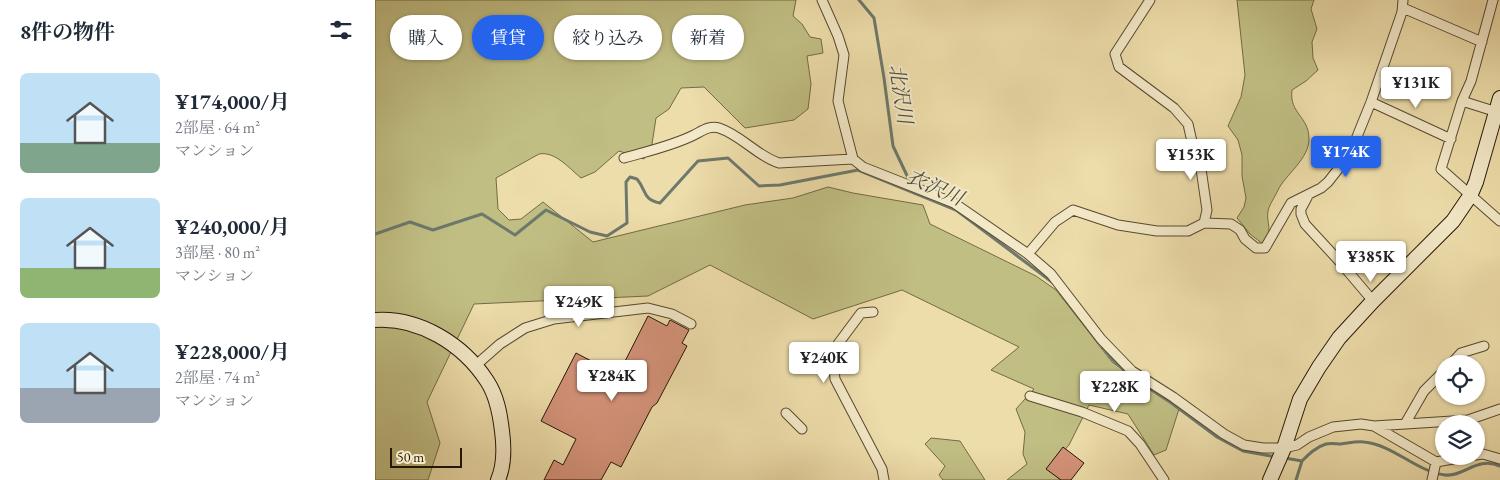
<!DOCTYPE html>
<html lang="ja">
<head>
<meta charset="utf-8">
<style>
	body { margin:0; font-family:"EB Garamond","Noto Serif JP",serif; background:#f6f6f7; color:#1f2937; height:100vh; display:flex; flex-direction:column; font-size:19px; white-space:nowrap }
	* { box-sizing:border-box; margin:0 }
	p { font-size:16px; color:#747a83 }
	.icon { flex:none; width:28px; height:28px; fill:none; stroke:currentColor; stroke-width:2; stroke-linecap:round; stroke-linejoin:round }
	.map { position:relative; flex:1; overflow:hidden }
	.panel { display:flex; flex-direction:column; background:#fff; width:375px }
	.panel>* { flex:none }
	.top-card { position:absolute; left:15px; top:15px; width:475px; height:45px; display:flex; gap:10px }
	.buttons { position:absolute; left:1060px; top:355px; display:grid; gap:10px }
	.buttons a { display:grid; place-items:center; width:50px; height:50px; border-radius:50%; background:#fff; box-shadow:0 1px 4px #0004; font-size:25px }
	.scale { position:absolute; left:15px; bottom:12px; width:72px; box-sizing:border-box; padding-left:5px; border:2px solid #261707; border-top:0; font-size:14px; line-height:18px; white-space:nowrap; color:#261707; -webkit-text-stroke:4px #f3e9c8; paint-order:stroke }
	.price { position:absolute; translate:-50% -42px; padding:0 11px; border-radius:5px; background:#fff; color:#222; font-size:16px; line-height:32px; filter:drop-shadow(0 1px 2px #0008) }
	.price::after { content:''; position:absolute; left:50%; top:30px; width:15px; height:11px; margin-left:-8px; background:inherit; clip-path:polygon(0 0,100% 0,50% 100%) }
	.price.current { background:#2563eb; color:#fff }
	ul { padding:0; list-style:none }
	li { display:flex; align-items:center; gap:15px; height:125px; padding:0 20px }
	li span { display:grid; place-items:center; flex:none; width:140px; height:100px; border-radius:8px; color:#555 }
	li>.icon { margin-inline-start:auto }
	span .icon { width:60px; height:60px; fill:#fffc; stroke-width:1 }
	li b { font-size:21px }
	h2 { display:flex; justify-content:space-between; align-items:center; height:60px; padding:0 20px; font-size:21px }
	.chip { padding:0 18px; border-radius:22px; background:#fff; box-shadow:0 1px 4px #0004; font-size:18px; line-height:45px }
	.chip.current { background:#2563eb; color:#fff }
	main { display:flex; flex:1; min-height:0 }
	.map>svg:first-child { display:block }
	.green { fill:#c0be83; stroke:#736a45 }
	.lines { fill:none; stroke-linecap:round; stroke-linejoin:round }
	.stream { stroke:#6c796c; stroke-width:3 }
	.building { fill:#d39279; stroke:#261707 }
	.street-casing { stroke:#584830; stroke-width:11 }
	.secondary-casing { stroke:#261707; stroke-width:16 }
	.street { stroke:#f3e9c8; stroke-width:9 }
	.secondary { stroke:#f3e9c8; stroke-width:14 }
	.labels { text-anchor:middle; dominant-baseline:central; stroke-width:4; stroke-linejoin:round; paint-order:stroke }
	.water-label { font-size:20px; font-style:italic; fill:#4f5042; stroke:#f3e9c8 }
</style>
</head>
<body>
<main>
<section class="panel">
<h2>8件の物件<svg class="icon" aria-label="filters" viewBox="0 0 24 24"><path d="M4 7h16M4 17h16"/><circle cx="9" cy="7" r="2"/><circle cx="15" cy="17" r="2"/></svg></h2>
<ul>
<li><span style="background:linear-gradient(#bfe0f5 70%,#7fa58c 0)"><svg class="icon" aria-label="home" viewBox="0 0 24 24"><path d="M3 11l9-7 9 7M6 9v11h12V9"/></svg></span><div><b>¥174,000/月</b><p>2部屋 · 64 m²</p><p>マンション</p></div></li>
<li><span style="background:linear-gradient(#bfe0f5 70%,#8fb573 0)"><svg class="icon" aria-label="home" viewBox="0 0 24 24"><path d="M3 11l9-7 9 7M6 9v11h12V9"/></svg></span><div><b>¥240,000/月</b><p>3部屋 · 80 m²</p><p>マンション</p></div></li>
<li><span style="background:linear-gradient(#bfe0f5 65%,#9aa5b1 0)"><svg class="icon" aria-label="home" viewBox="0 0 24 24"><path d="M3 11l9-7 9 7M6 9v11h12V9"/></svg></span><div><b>¥228,000/月</b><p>2部屋 · 74 m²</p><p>マンション</p></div></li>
</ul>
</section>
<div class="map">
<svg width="1125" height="480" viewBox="0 0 1125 480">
	<rect width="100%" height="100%" fill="#edddaa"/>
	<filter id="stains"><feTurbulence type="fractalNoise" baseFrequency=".004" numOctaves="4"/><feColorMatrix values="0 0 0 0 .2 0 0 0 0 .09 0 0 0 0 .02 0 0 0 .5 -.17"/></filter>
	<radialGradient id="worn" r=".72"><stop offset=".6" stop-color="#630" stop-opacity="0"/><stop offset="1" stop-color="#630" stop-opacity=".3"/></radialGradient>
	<path class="green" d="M0 0H421L418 16 427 24 435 37 446 39 448 53 432 56 436 84 433 109 419 120 370 128 329 87 306 88 294 109 281 118 277 144 269 159 244 151 220 172 206 178C194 168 180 151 164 154L121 178 123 209 134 220 146 219 168 202 218 242 370 205 418 198 453 187 478 193 548 205 555 224 661 276 681 290 737 362 804 409 791 450 779 455 753 414 714 405 694 445 673 468 685 480H632L652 464 648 454 650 432 641 409 659 389 616 370 644 347 527 290 438 319 335 265 273 296 99 304 52 402 65 443 53 480H0Z
		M862 0H939L936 9 942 29 937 42 938 58 943 70 931 81 917 90C914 114 934 116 934 139 934 159 911 174 903 190 900 197 894 205 893 211 891 225 899 230 888 244L875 234 862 218 869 207 871 198 867 176V155L863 140 853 126 866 97 870 75Z
		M556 438 585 441 610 480H568L564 475 570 466 550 444Z"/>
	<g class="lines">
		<path class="stream" d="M484 0 499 18 509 78 518 146 536 184
			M0 234 35 222 58 230 107 214 140 235 171 210 215 232 232 236 252 223 251 182 255 177 262 179C272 191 267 199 285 203L323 161 353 158 384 186 405 185 483 170 581 210 681 285
			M727 346 738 360 755 376 795 402 842 437 868 451 901 457
			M910 458 927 461
			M927 461C934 454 941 447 951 444 955 443 962 444 966 444 974 443 982 441 989 442 1019 445 1040 471 1070 475 1089 477 1102 456 1125 466
			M921 480 927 461"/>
	</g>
	<path class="building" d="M273 316 292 326 295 320 314 330 307 343 312 346 282 403 277 407 246 467 236 462 226 480H169L179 460 188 465 201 439 166 421 201 353 243 375Z
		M688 447 709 463 696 480H686L671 469Z"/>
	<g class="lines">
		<g class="street-casing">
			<path id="street" d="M447 0 463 36 469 55 463 101 478 159
				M1118 0 1096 81 1087 101 1066 169 1125 221
				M1028 8 1107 42
				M1087 101 1125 113
				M996 102 1076 139
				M249 158C273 151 297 146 319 135 327 131 335 125 344 128 366 135 382 156 404 163L478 159 488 167 579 203 653 254 676 274 726 339 757 371 798 397 849 434 869 445 888 448H909L922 445 934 437 958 427 986 424 999 426 1093 420 1125 409
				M934 194 926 209V214L930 224 965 262 998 301
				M829 223 856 224 865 230 870 239 881 248H890L916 203 946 188 953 182 975 154 996 102 1027 12 1028 0
				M653 254 680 222 698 210 743 225 782 231H813L829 223 832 210 826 169 820 155 813 124 799 108 744 67 740 54 775 0
				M498 312 486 313 463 344 458 359 460 379 507 469 509 480
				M1076 364 1086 353 1109 346
				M100 366 125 344 150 328 179 319 273 308 297 314 316 324
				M655 396 707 412 753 431 765 444 789 480
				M411 413 427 429
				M1030 424 1049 391 1069 371
				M999 426 1061 462 1095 456
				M1101 455 1108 454 1125 459
				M1057 480 1061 462"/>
		</g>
		<g class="secondary-casing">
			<path id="secondary" d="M0 320C44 317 88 344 112 381 122 396 125 414 127 431 129 446 129 466 123 480
				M895 480 909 448 925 399 944 367 964 338 998 301 1078 221 1095 196 1101 182 1125 98"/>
		</g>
		<use href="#street" class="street"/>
		<use href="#secondary" class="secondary"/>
	</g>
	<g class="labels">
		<g class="water-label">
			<text transform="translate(526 94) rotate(81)">北沢川</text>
			<text transform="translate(560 187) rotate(24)">衣沢川</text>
		</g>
	</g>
	<rect width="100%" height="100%" filter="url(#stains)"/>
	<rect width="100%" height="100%" fill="url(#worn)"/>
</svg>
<div class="buttons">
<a><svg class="icon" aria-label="locate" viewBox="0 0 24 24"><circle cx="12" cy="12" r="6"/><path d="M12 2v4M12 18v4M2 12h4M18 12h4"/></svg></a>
<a><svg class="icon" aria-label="layers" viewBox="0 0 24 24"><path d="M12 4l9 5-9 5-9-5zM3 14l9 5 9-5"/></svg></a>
</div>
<div class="scale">50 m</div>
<b class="price" style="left:1041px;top:109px">¥131K</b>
<b class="price current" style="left:971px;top:178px">¥174K</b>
<b class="price" style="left:816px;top:181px">¥153K</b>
<b class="price" style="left:996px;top:283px">¥385K</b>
<b class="price" style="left:204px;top:328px">¥249K</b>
<b class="price" style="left:449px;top:384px">¥240K</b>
<b class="price" style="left:237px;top:402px">¥284K</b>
<b class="price" style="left:740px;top:413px">¥228K</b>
<div class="top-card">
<a class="chip">購入</a>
<a class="chip current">賃貸</a>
<a class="chip">絞り込み</a>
<a class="chip">新着</a>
</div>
</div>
</main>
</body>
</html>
